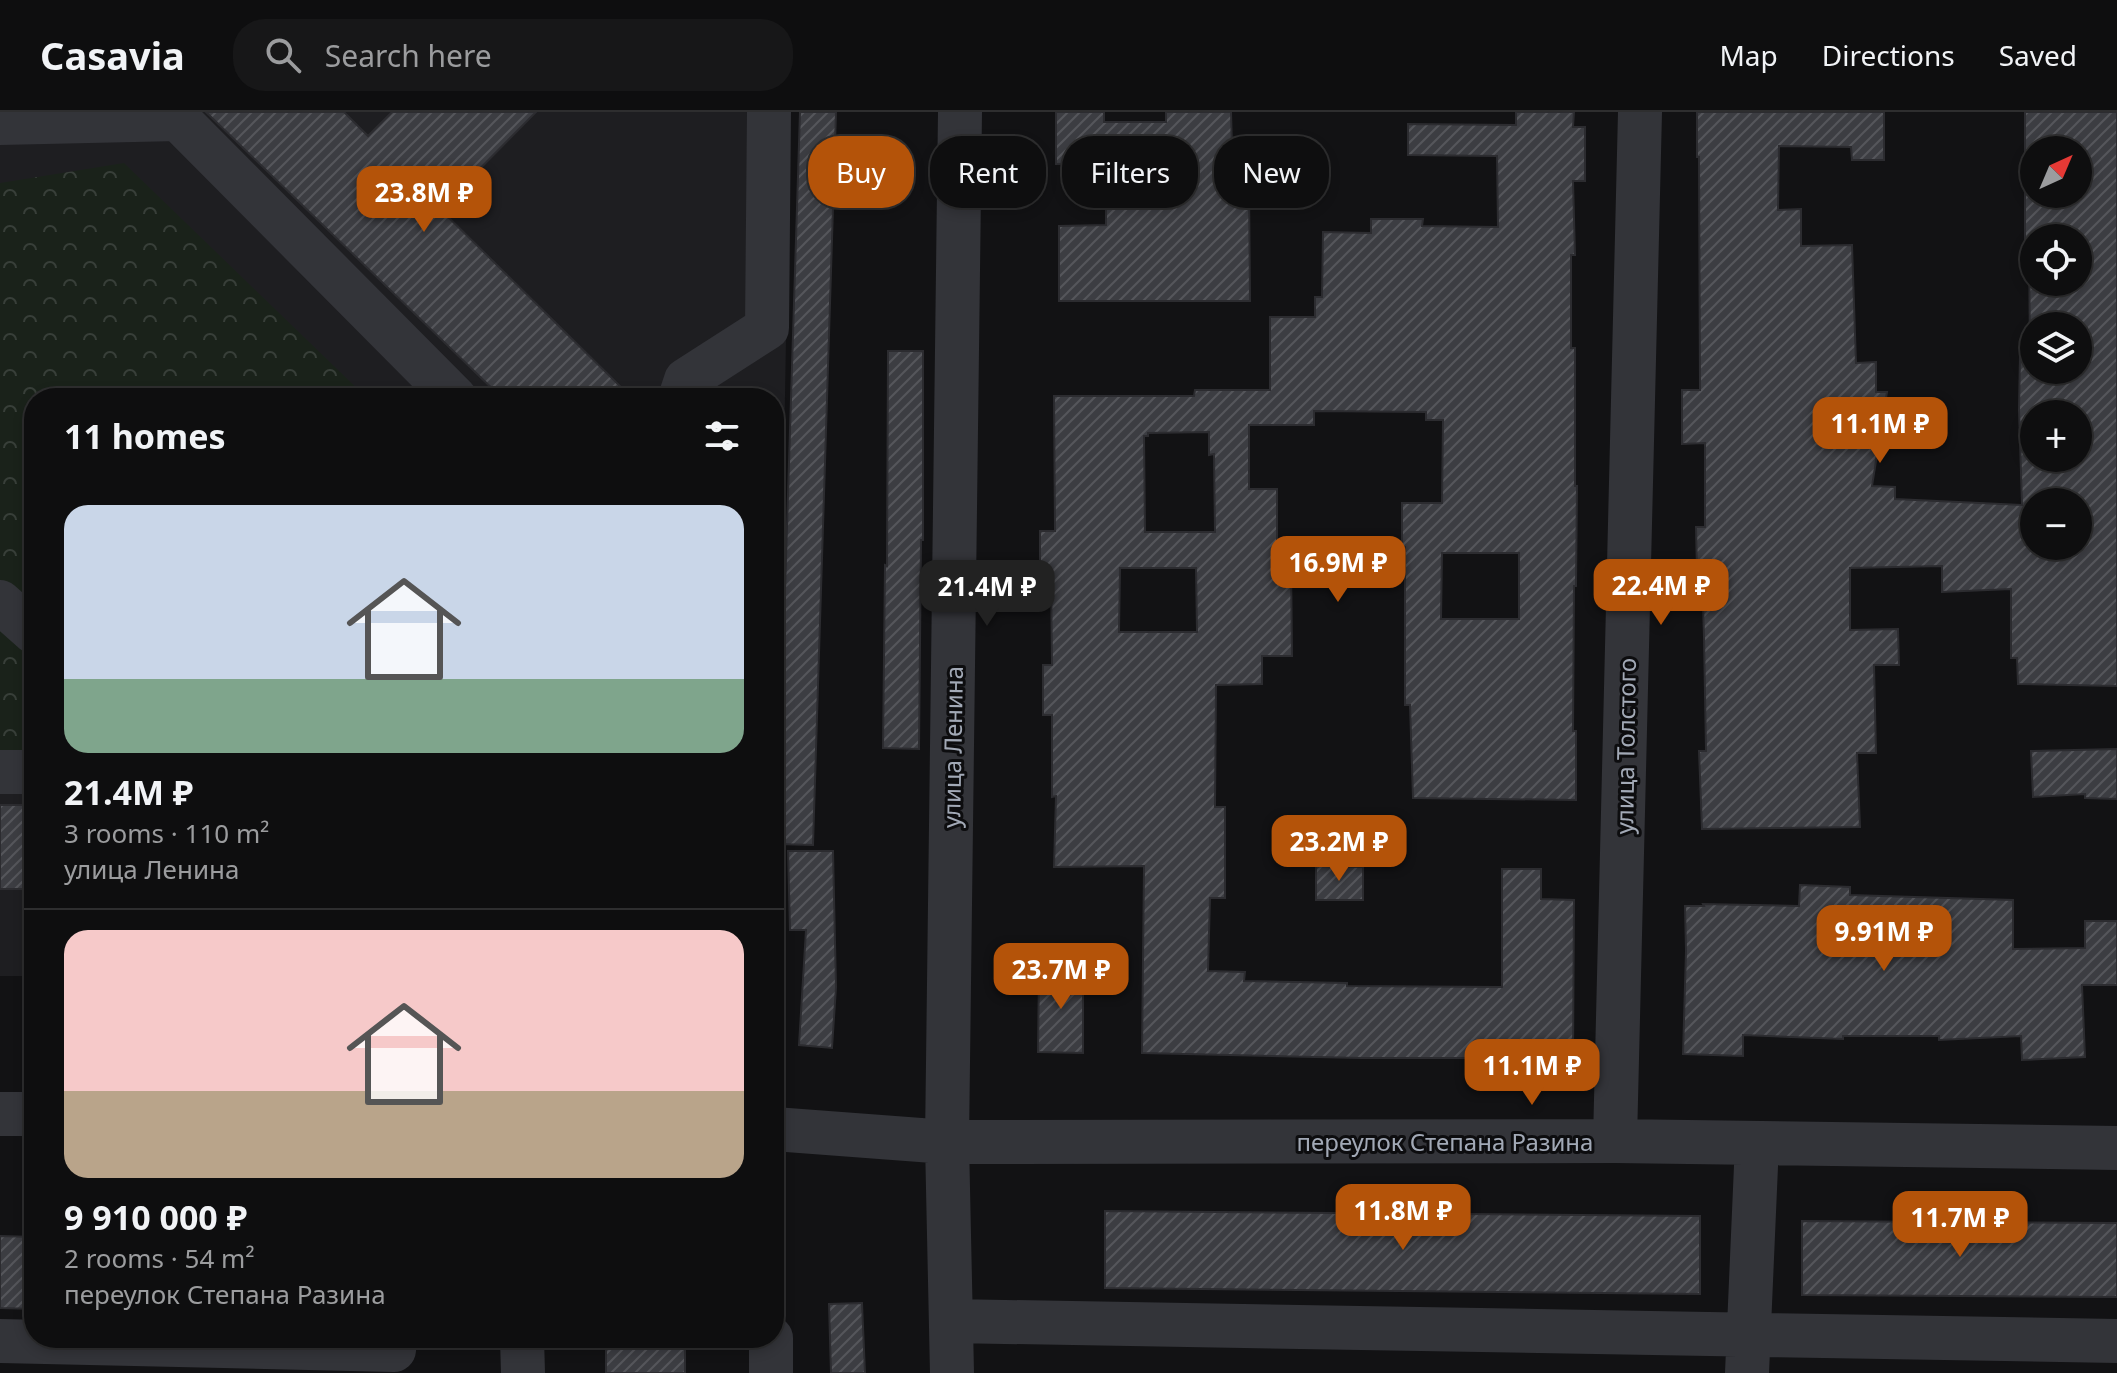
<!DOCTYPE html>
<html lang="en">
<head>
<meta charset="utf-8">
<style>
	body { margin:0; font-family:"Noto Sans",sans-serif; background:#171718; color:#f1f3f6; height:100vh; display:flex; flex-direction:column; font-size:30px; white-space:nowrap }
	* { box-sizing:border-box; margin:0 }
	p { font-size:26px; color:#9b9c9e }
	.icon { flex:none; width:44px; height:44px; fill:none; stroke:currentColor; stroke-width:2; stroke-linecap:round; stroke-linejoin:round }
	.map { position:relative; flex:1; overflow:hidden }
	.drawer { position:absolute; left:24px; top:276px; width:760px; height:960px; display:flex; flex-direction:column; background:#0e0e0f; border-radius:32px; box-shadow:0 4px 12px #0003,0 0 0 2px #2e2e2f }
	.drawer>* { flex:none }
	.guide { position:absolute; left:808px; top:24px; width:760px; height:72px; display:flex; gap:16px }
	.needle { width:52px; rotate:44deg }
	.buttons { position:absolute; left:2020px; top:24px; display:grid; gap:16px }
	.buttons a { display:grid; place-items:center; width:72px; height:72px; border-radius:50%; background:#0e0e0f; box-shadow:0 4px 12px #0003,0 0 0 2px #2e2e2f; font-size:40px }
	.price { position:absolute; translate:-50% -68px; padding:0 18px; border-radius:16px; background:#b45309; color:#fff; font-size:26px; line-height:52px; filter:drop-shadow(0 2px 4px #0008) }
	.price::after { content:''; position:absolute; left:50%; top:48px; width:24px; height:18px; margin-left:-12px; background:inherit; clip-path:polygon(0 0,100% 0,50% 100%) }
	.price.selected { background:#222; color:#fff }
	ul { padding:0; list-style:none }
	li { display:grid; align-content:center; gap:16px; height:424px; padding:0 40px }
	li+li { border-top:2px solid #2e2e2f }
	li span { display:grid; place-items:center; height:248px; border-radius:24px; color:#555 }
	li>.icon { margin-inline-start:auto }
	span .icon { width:144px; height:144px; fill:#fffc; stroke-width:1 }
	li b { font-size:34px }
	h2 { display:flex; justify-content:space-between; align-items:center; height:96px; padding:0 40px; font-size:34px }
	.tag { padding:0 28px; border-radius:32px; background:#0e0e0f; box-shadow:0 4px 12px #0003,0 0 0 2px #2e2e2f; font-size:28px; line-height:72px }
	.tag.selected { background:#b45309; color:#fff }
	header { display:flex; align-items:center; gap:48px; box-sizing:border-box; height:112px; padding:0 40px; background:#0e0e0f; border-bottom:2px solid #2e2e2f }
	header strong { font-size:38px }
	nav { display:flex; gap:44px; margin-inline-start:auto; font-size:28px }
	.search { width:560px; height:72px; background:#171718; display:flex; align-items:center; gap:20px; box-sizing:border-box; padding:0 28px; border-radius:32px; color:#9b9c9e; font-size:30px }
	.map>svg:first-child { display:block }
	.built { fill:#1e1e21 }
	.forest { fill:url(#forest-crowns) }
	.building { fill:url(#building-hatch); stroke:#2c2c30; stroke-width:2; fill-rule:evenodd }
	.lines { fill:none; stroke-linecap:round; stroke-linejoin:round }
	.minor { stroke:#333439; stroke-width:44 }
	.labels { text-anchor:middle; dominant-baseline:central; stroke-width:6; stroke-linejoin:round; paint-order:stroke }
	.street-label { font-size:24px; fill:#a2a9b6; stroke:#0d0d0f }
</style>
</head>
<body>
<header>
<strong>Casavia</strong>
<div class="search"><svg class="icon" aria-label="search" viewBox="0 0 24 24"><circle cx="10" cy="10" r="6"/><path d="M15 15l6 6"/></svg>Search here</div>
<nav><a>Map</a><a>Directions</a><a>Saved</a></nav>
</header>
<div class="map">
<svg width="2117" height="1261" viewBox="0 0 2117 1261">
	<defs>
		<pattern id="forest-crowns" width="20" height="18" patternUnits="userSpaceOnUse" patternTransform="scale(2)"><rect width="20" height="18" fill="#1a221a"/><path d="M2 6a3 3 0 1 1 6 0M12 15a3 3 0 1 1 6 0" fill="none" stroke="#383f39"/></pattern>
		<pattern id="building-hatch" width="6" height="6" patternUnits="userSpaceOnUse" patternTransform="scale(2)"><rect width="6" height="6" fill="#3c3d42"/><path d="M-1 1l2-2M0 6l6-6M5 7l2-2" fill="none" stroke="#55565b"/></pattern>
	</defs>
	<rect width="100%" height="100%" fill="#121214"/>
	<path class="built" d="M0 0H790L775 853 774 286H34V864H0Z"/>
	<path class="forest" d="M124 51 367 286H34V649L0 647V71Z"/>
	<path class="building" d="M206 0H344L368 24 392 0H536L440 97 632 286H502Z
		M800 0H836L813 733 777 732Z
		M1056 0H1104V10H1166V0H1231L1232 34H1272L1271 73H1249L1250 189H1059V114L1106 113V51L1056 52Z
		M1516 0H1574L1573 15H1585V69H1573L1575 143H1571V236H1575V374H1577L1576 474H1574L1573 619H1576V688L1413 686 1410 593H1405V435H1402V391H1442L1443 308H1426V300L1314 299V313H1249V377H1277V448H1291L1292 544H1262V572L1216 573 1215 695H1225V786H1210L1208 859 1245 860 1244 869 1347 871V874L1502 875V757H1541V787L1574 788 1573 946H1361L1142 941 1144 754 1054 755 1056 684 1052 685V603H1043V553H1052L1051 460H1040V419H1055L1054 284H1194L1195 278H1270V205H1315V185H1322L1323 120 1371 121V107H1423L1422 114 1498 115 1497 44 1408 43V12L1516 13ZM1209 320V343L1214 342 1215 420H1145L1144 324H1148V321ZM1442 441H1519V507H1441ZM1120 456H1196L1197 520H1119Z
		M1697 0H1884V48H1852L1851 35 1779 34 1778 98 1801 97V134L1852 133 1856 251 1876 250V280H1887L1872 374 1895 375V387L2022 393 2019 298 2020 242H2030L2029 130H2025V0H2117V574L2018 572 2017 546H2011V477L1942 480V454L1850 456V518L1898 517 1899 553H1874L1876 641H1857L1860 715 1702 717 1699 639H1706L1704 525 1702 460H1697L1696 415H1705V331L1682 332V278H1700L1699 45H1697ZM2034 38H2078V82H2034ZM2034 126H2078V170H2034ZM2034 214H2078V258H2034ZM2034 302H2078V346H2034ZM2034 390H2078V434H2034Z
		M888 239H923V428H921L919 637 883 636 885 453 887 454Z
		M2117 637V687L2085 686V682L2033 685 2031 639Z
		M0 693H34V777H0Z
		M788 739H833L836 875 832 936 799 933 806 818H790Z
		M1316 754 1363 755V788H1316Z
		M1800 773 1850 775V783L2013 788V837L2085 836V809H2117V873H2082L2085 945 2022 948 2021 924 1939 928V924H1843V927L1743 923V944L1683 942 1686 839 1685 794H1704L1703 792 1799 794Z
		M1039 856 1083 857V941L1038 940Z
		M1105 1099 1700 1104V1182L1105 1176Z
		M1802 1109 2117 1111V1185L1802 1183Z
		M0 1124 34 1125V1197L0 1196Z
		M862 1191 865 1261H831L829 1192Z
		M606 1226H685V1261H606Z"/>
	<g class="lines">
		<path class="minor" d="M0 11 178 7 455 286
			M680 286 686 268 767 216 769 0
			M0 490 34 520
			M0 660H34
			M0 1002H34
			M774 1017 947 1030 1615 1029 2117 1036
			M1615 1029 1640 0
			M951 1209 2117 1229
			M522 1226 523 1261
			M771 1226V1261
			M0 1229 394 1238 395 1226
			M952 1261 947 1030 960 0
			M1747 1261 1757 1031"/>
	</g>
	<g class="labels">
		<g class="street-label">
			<text transform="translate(1625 634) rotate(-89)">улица Толстого</text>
			<text transform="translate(952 635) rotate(-89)">улица Ленина</text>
			<text x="1445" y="1029">переулок Степана Разина</text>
		</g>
	</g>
</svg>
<div class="buttons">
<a><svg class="needle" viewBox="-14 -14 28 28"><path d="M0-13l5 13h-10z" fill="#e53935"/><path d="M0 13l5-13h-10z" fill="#9b9c9e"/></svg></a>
<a><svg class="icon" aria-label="locate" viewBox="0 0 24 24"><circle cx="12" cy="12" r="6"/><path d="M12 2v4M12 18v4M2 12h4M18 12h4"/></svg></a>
<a><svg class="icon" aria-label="layers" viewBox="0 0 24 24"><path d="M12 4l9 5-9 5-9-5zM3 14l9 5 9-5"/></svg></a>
<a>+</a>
<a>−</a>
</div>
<b class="price" style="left:424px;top:122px">23.8M ₽</b>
<b class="price" style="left:1880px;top:353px">11.1M ₽</b>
<b class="price" style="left:1338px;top:492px">16.9M ₽</b>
<b class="price" style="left:1661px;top:515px">22.4M ₽</b>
<b class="price selected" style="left:987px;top:516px">21.4M ₽</b>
<b class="price" style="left:1339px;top:771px">23.2M ₽</b>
<b class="price" style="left:1884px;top:861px">9.91M ₽</b>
<b class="price" style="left:1061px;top:899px">23.7M ₽</b>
<b class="price" style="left:1532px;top:995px">11.1M ₽</b>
<b class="price" style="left:1403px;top:1140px">11.8M ₽</b>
<b class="price" style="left:1960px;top:1147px">11.7M ₽</b>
<div class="guide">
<a class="tag selected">Buy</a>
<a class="tag">Rent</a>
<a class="tag">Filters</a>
<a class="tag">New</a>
</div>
<section class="drawer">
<h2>11 homes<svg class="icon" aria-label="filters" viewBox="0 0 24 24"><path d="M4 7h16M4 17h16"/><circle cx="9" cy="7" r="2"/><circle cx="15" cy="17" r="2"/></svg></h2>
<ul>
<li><span style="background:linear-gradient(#c9d6e8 70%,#7fa58c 0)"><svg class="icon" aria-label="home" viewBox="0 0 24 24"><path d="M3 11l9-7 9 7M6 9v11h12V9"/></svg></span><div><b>21.4M ₽</b><p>3 rooms · 110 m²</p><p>улица Ленина</p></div></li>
<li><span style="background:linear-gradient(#f6c9c9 65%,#b9a48a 0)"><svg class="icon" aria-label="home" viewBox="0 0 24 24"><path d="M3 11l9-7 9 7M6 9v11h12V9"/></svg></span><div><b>9 910 000 ₽</b><p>2 rooms · 54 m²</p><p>переулок Степана Разина</p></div></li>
</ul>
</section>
</div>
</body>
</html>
